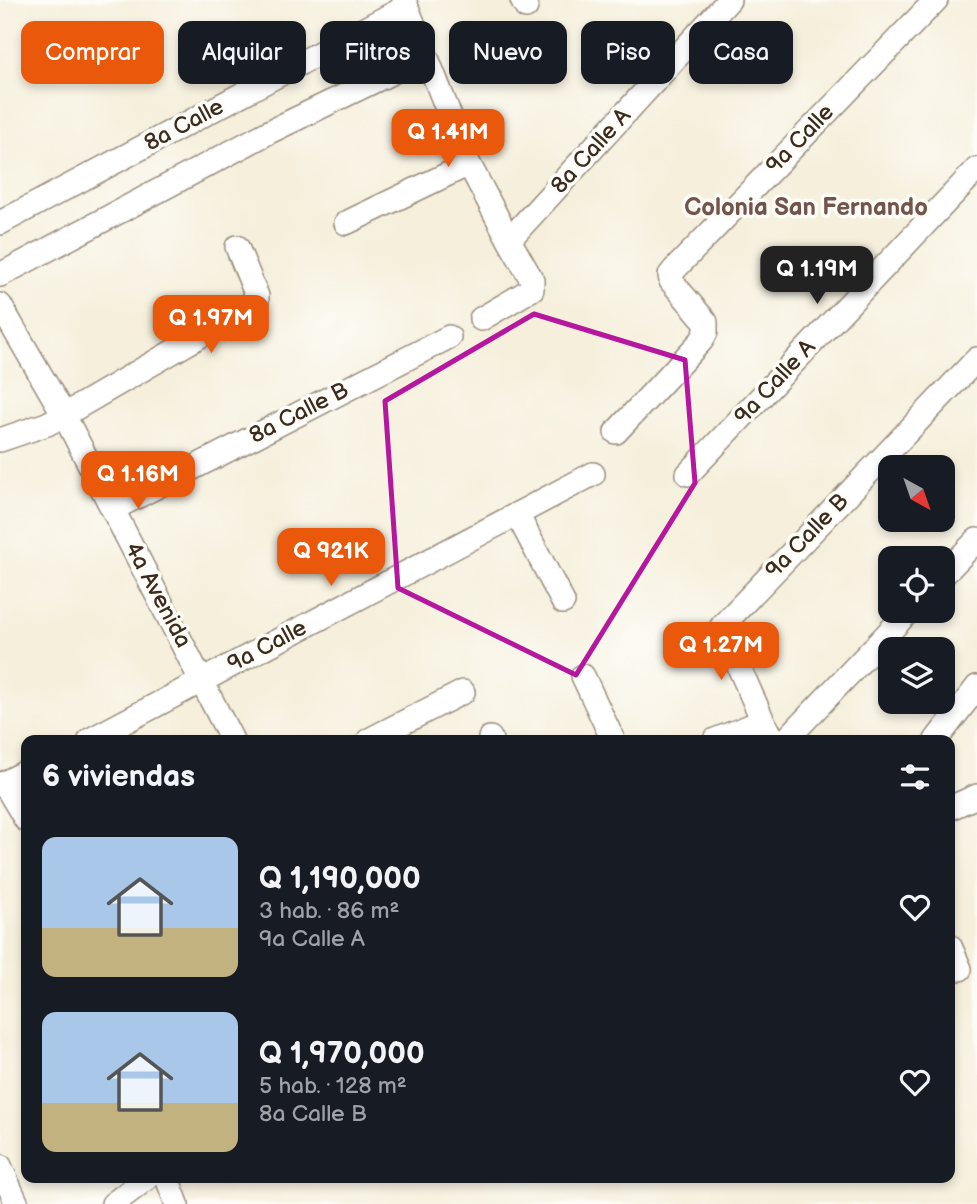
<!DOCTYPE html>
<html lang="es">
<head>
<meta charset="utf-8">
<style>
	body { margin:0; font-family:"Balsamiq Sans",sans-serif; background:#242831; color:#f1f3f6; height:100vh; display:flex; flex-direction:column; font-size:26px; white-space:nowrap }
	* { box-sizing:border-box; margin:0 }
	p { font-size:23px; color:#9ea1a6 }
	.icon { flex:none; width:38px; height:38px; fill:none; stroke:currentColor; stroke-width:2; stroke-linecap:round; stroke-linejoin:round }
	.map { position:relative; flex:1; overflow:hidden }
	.drawer { position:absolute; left:21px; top:735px; width:934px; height:448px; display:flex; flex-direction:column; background:#171b24; border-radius:14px; box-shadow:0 4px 10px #0003 }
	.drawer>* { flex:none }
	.guide { position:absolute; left:21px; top:21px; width:936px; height:63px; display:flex; gap:14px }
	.needle { width:46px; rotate:140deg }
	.tools { position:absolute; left:878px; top:455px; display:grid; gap:14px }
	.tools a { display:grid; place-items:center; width:77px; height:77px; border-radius:14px; background:#171b24; box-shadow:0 4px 10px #0003; font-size:35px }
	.price { position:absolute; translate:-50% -60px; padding:0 16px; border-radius:14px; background:#ea580c; color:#fff; font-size:23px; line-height:46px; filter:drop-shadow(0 2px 4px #0008) }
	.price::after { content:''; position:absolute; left:50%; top:42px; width:21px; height:16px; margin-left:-10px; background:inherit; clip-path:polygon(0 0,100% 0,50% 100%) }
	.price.active { background:#222; color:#fff }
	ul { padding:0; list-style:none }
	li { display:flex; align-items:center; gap:21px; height:175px; padding:0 21px }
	li span { display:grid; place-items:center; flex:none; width:196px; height:140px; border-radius:14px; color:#555 }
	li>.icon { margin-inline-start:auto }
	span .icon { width:84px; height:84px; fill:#fffc; stroke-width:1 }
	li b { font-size:30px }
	h2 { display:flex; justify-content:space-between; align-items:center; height:84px; padding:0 21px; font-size:30px }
	.tag { padding:0 24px; border-radius:14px; background:#171b24; box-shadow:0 4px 10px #0003; font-size:24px; line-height:63px }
	.tag.active { background:#ea580c; color:#fff }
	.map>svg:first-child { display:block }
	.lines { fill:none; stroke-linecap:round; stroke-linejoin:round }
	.minor-casing { stroke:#988c7c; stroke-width:26 }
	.minor { stroke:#fff; stroke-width:23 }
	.marked { fill:none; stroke:#b5179e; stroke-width:5; stroke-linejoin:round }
	.labels { text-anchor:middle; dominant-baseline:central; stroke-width:7; stroke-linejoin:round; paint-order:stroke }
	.street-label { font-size:23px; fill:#3b2a1e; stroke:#fdfcf7 }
	.neighbourhood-label { font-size:24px; font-weight:bold; fill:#73544b; stroke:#fdfcf7 }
</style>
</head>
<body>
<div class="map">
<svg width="977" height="1204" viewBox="0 0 977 1204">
	<rect width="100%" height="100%" fill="#fdfcf7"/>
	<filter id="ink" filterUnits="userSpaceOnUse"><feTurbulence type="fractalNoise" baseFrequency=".0143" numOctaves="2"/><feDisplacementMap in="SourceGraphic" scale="14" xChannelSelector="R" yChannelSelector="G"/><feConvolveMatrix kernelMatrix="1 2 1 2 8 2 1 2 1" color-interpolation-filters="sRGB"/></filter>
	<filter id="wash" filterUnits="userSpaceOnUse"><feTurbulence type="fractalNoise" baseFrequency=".00686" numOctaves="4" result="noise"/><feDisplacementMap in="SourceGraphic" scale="28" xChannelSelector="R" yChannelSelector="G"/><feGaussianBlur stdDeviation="1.57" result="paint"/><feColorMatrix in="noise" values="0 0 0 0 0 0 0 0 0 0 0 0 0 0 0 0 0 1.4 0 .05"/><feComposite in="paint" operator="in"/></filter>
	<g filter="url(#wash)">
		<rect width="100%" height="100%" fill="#f5efdb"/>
	</g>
	<g filter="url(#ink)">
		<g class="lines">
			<g class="minor-casing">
				<path id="minor" d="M404 0 469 164 509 240 532 280V289L481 319
					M522 0 526 7
					M0 223 406 7
					M346 223 469 164
					M509 240 729 0
					M0 275 269 132 426 56
					M0 305 64 415 232 740
					M616 432 702 340 706 332V322L671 281 670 275 674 270 936 0
					M0 440 47 424 64 415 253 305 257 302V296L237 247
					M688 474 977 169
					M113 509 449 337
					M517 514 563 602
					M943 575 977 540
					M583 676 613 740
					M490 738 491 740
					M90 740 593 474
					M369 740 463 692
					M715 740 763 721
					M774 740 763 721 723 631 722 626 977 359
					M786 740 909 611
					M936 740 977 687
					M4 783 26 820
					M0 785 26 772
					M950 808 977 796
					M950 946 960 969
					M0 1166 17 1204
					M167 1178 177 1204
					M113 1204 147 1178"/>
			</g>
			<use href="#minor" class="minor"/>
		</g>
	</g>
	<path class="marked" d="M534 314 685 360 695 483 576 675 398 588 385 401Z"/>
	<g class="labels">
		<g class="street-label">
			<text transform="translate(184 125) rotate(-28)">8a Calle</text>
			<text transform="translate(800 139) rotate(-46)">9a Calle</text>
			<text transform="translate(591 151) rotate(-48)">8a Calle A</text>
			<text transform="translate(775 382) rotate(-47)">9a Calle A</text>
			<text transform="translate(299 413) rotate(-27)">8a Calle B</text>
			<text transform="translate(807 536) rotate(-46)">9a Calle B</text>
			<text transform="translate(158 595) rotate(62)">4a Avenida</text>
			<text transform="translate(267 646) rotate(-28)">9a Calle</text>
		</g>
		<g class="neighbourhood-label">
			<text x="806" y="207">Colonia San Fernando</text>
		</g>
	</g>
</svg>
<div class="tools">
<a><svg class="needle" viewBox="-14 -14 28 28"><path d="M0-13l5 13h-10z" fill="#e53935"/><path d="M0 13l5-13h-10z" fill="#9ea1a6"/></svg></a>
<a><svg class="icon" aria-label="locate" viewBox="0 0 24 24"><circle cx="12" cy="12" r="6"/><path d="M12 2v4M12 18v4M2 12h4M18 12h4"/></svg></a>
<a><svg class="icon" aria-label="layers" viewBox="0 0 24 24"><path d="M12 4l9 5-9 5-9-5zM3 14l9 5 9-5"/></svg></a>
</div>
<b class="price" style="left:448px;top:169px">Q 1.41M</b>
<b class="price active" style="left:817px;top:306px">Q 1.19M</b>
<b class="price" style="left:211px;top:355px">Q 1.97M</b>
<b class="price" style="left:138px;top:511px">Q 1.16M</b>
<b class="price" style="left:331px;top:588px">Q 921K</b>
<b class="price" style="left:721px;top:682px">Q 1.27M</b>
<div class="guide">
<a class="tag active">Comprar</a>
<a class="tag">Alquilar</a>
<a class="tag">Filtros</a>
<a class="tag">Nuevo</a>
<a class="tag">Piso</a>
<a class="tag">Casa</a>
</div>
<section class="drawer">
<h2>6 viviendas<svg class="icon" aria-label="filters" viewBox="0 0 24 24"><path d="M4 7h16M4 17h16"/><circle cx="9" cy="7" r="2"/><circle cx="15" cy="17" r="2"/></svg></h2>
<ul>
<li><span style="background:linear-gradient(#a9c7e8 65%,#c2b280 0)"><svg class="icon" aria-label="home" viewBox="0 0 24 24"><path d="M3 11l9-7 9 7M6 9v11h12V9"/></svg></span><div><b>Q 1,190,000</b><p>3 hab. · 86 m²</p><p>9a Calle A</p></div><svg class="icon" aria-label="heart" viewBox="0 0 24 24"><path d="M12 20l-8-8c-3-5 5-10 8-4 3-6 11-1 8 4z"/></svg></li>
<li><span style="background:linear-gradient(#a9c7e8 65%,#c2b280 0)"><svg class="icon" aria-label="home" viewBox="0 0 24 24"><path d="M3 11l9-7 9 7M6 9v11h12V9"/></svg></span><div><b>Q 1,970,000</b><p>5 hab. · 128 m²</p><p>8a Calle B</p></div><svg class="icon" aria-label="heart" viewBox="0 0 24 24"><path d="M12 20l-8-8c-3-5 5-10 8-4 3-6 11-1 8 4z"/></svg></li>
</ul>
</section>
</div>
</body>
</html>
